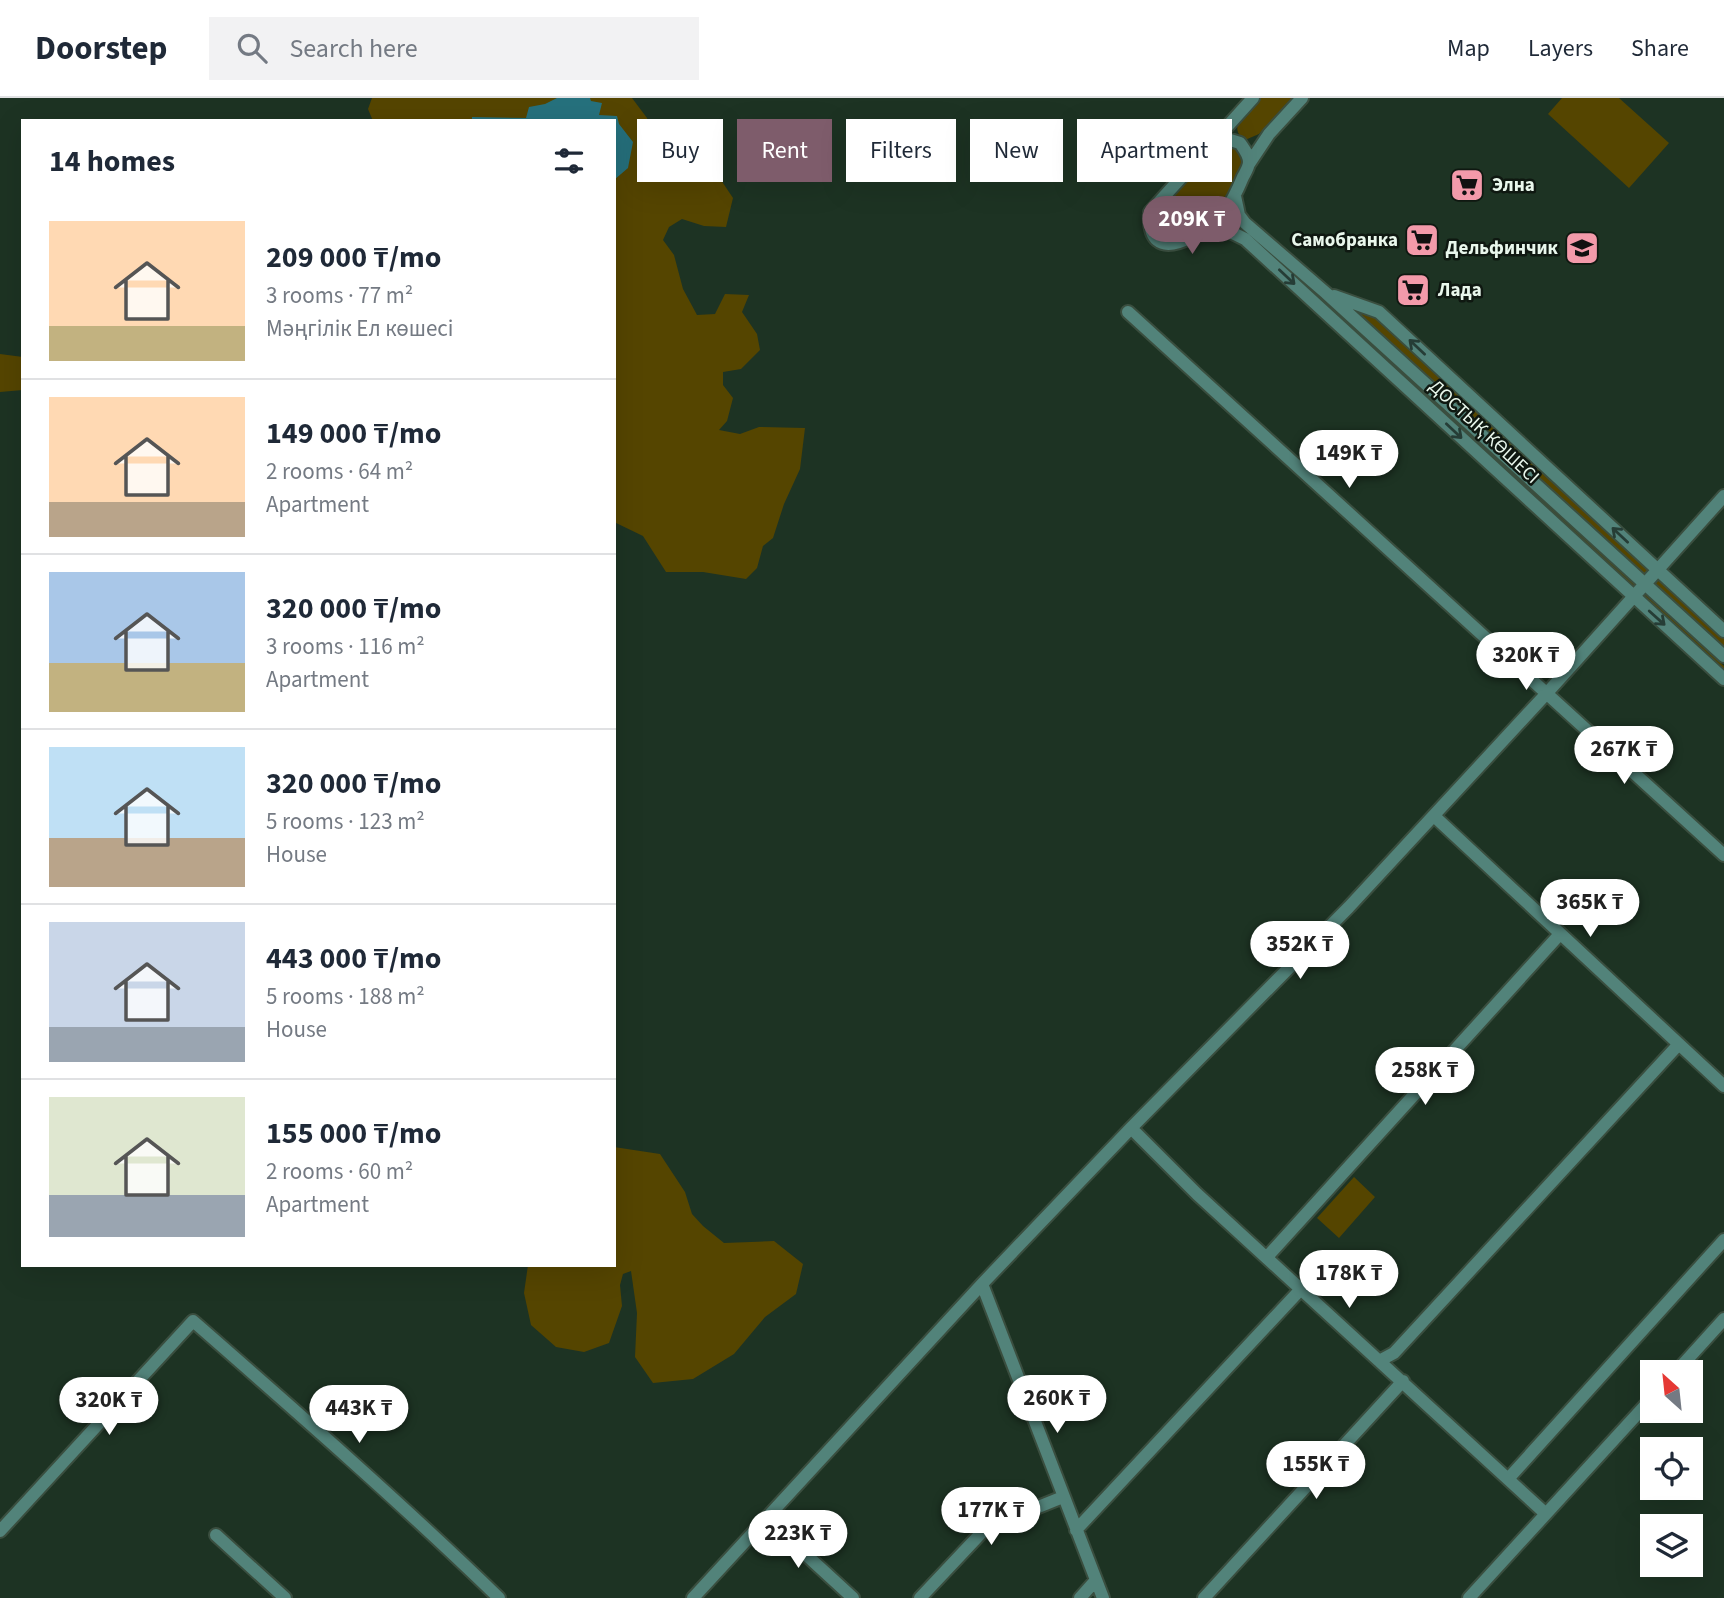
<!DOCTYPE html>
<html lang="en">
<head>
<meta charset="utf-8">
<style>
	body { margin:0; font-family:"Source Sans 3",sans-serif; background:#f2f2f3; color:#1f2937; height:100vh; display:flex; flex-direction:column; font-size:26px; white-space:nowrap }
	* { box-sizing:border-box; margin:0 }
	p { font-size:23px; color:#747a83 }
	.icon { flex:none; width:38px; height:38px; fill:none; stroke:currentColor; stroke-width:2; stroke-linecap:round; stroke-linejoin:round }
	.map { position:relative; flex:1; overflow:hidden }
	.details { position:absolute; left:21px; top:21px; width:595px; height:1148px; display:flex; flex-direction:column; background:#fff; border-radius:0px; box-shadow:0 7px 28px #0002 }
	.details>* { flex:none }
	.banner { position:absolute; left:637px; top:21px; width:665px; height:63px; display:flex; gap:14px }
	.needle { width:46px; rotate:333deg }
	.tools { position:absolute; left:1640px; top:1262px; display:grid; gap:14px }
	.tools a { display:grid; place-items:center; width:63px; height:63px; border-radius:0px; background:#fff; box-shadow:0 7px 28px #0002; font-size:35px }
	.price { position:absolute; translate:-50% -60px; padding:0 16px; border-radius:24px; background:#fff; color:#222; font-size:23px; line-height:46px; filter:drop-shadow(0 2px 4px #0008) }
	.price::after { content:''; position:absolute; left:50%; top:42px; width:21px; height:16px; margin-left:-10px; background:inherit; clip-path:polygon(0 0,100% 0,50% 100%) }
	.price.current { background:#7e5c6b; color:#fff }
	ul { padding:0; list-style:none }
	li { display:flex; align-items:center; gap:21px; height:175px; padding:0 28px }
	li+li { border-top:2px solid #e0e1e3 }
	li span { display:grid; place-items:center; flex:none; width:196px; height:140px; border-radius:0px; color:#555 }
	li>.icon { margin-inline-start:auto }
	span .icon { width:84px; height:84px; fill:#fffc; stroke-width:1 }
	li b { font-size:30px }
	h2 { display:flex; justify-content:space-between; align-items:center; height:84px; padding:0 28px; font-size:30px }
	.tag { padding:0 24px; border-radius:0px; background:#fff; box-shadow:0 7px 28px #0002; font-size:24px; line-height:63px }
	.tag.current { background:#7e5c6b; color:#fff }
	header { display:flex; align-items:center; gap:42px; box-sizing:border-box; height:98px; padding:0 35px; background:#fff; border-bottom:2px solid #e0e1e3 }
	header strong { font-size:33px }
	nav { display:flex; gap:38px; margin-inline-start:auto; font-size:24px }
	.search { width:490px; height:63px; background:#f2f2f3; display:flex; align-items:center; gap:18px; box-sizing:border-box; padding:0 24px; border-radius:0px; color:#747a83; font-size:26px }
	.map>svg:first-child { display:block }
	.green { fill:#554500 }
	.water { fill:#26717d }
	.lines { fill:none; stroke-linecap:round; stroke-linejoin:round }
	.minor-casing { stroke:#3a4e3f; stroke-width:16 }
	.minor { stroke:#52837a; stroke-width:12 }
	.oneway { stroke:#263d36 }
	.labels { text-anchor:middle; dominant-baseline:central; stroke-width:5; stroke-linejoin:round; paint-order:stroke }
	.poi-label { font-size:19px; font-weight:bold; fill:#e9f7ec; stroke:#0f1811; text-anchor:start }
	.street-label { font-size:19px; fill:#e9f7ec; stroke:#0f1811 }
</style>
</head>
<body>
<header>
<strong>Doorstep</strong>
<div class="search"><svg class="icon" aria-label="search" viewBox="0 0 24 24"><circle cx="10" cy="10" r="6"/><path d="M15 15l6 6"/></svg>Search here</div>
<nav><a>Map</a><a>Layers</a><a>Share</a></nav>
</header>
<div class="map">
<svg width="1724" height="1500" viewBox="0 0 1724 1500">
	<rect width="100%" height="100%" fill="#1d3323"/>
	<path class="green" d="M372 0H632L647 20 657 67 715 73 733 100 726 129 704 128 682 121 669 129 663 142 674 157 683 191 697 217 715 216 725 196 749 197 742 214 757 236 760 252 741 271 723 274V287L733 300 727 323 719 332 740 336 759 329 805 330 800 371 784 406 773 440 763 448 757 470 746 481 703 474H666L643 438 614 424V23H373L368 11Z
		M1259 0H1293L1259 36 1245 42C1225 29 1249 11 1259 0Z
		M1562 0H1619L1669 45 1629 90 1548 16Z
		M1225 44 1238 48 1245 65 1220 114 1183 138 1171 143 1155 133V115L1217 47Z
		M1243 129 1724 568V576L1240 133Z
		M1349 210 1377 217 1724 537V551Z
		M0 256 23 259V292L0 294Z
		M614 1049 660 1056 685 1094 692 1116 703 1128 724 1145 774 1143 803 1166 796 1196 765 1219 734 1256 693 1281 653 1285 635 1259 637 1215 631 1173 623 1176 620 1187 622 1208 609 1245 584 1254 556 1249 531 1227 524 1195 528 1167H614Z
		M1354 1079 1375 1099 1339 1140 1317 1120Z"/>
	<path class="water" d="M557 0H590L591 3 602 5 599 17 617 18 619 26 633 44 628 70 614 82V23H472V19L526 20 529 9 545 6Z"/>
	<g class="lines">
		<g class="minor-casing">
			<path id="minor" d="M1215 43 1227 41 1240 45C1244 51 1249 57 1249 64 1249 69 1245 75 1243 79 1238 91 1233 103 1225 113 1205 135 1146 174 1150 114L1253 0
				M1249 66 1269 36 1302 0
				M1235 98 1239 117 1245 125 1326 195 1724 558
				M1212 125 1245 141 1724 581
				M1334 198 1379 214 1724 533
				M1128 214 1724 757
				M1434 718 1724 988
				M1131 1030 1197 1096 1546 1416
				M1267 1159 1560 836
				M982 1186 1103 1500
				M1379 1263 1394 1255 1679 946
				M1676 1274 1724 1221
				M1508 1381 1724 1142
				M766 1420 853 1500
				M1076 1432 1301 1191
				M0 1433 193 1223C297 1314 400 1404 499 1500
				M216 1437 285 1500
				M693 1500 982 1186 1131 1030 1349 809 1547 595 1724 398
				M920 1500 986 1430 1063 1399
				M1080 1500 1096 1482
				M1204 1500 1403 1283
				M1469 1500 1652 1300"/>
		</g>
		<use href="#minor" class="minor"/>
	</g>
	<defs><path id="oneway-shaft" d="M-6 0H5M1.5-3L5.5 0L1.5 3" fill="none" stroke-width="1.6" stroke-linecap="round" stroke-linejoin="round" transform="scale(1.75)"/></defs>
	<g class="oneway">
		<use href="#oneway-shaft" transform="translate(1287 179) rotate(43)"/>
		<use href="#oneway-shaft" transform="translate(1417 249) rotate(-137)"/>
		<use href="#oneway-shaft" transform="translate(1454 333) rotate(43)"/>
		<use href="#oneway-shaft" transform="translate(1620 437) rotate(-137)"/>
		<use href="#oneway-shaft" transform="translate(1657 520) rotate(42)"/>
	</g>
	<defs>
		<g id="supermarket-square" transform="scale(1.75)"><rect x="-9" y="-9" width="18" height="18" rx="4" fill="#f39aaa" stroke="#0f1811"/><path d="M-6-5.5h2.5l.6 2H6L4.5 2H-2.5L-4.4-4H-6ZM-1.5 3.2a1.3 1.3 0 1 0 .1 0ZM3 3.2a1.3 1.3 0 1 0 .1 0Z" fill="#111"/></g>
		<g id="school-square" transform="scale(1.75)"><rect x="-9" y="-9" width="18" height="18" rx="4" fill="#f39aaa" stroke="#0f1811"/><path d="M0-5L7-2L0 1L-7-2ZM-4 1L0 2.5L4 1V4Q0 6-4 4Z" fill="#111"/></g>
	</defs>
	<g fill-rule="evenodd">
		<use href="#supermarket-square" x="1467" y="87"/>
		<use href="#supermarket-square" x="1422" y="142"/>
		<use href="#school-square" x="1582" y="150"/>
		<use href="#supermarket-square" x="1413" y="192"/>
	</g>
	<g class="labels">
		<g class="poi-label">
			<text x="1492" y="87">Элна</text>
			<text x="1398" y="142" text-anchor="end">Самобранка</text>
			<text x="1558" y="150" text-anchor="end">Дельфинчик</text>
			<text x="1438" y="192">Лада</text>
		</g>
		<g class="street-label">
			<text transform="translate(1484 334) rotate(43)">ДОСТЫҚ КӨШЕСІ</text>
		</g>
	</g>
</svg>
<div class="tools">
<a><svg class="needle" viewBox="-14 -14 28 28"><path d="M0-13l5 13h-10z" fill="#e53935"/><path d="M0 13l5-13h-10z" fill="#747a83"/></svg></a>
<a><svg class="icon" aria-label="locate" viewBox="0 0 24 24"><circle cx="12" cy="12" r="6"/><path d="M12 2v4M12 18v4M2 12h4M18 12h4"/></svg></a>
<a><svg class="icon" aria-label="layers" viewBox="0 0 24 24"><path d="M12 4l9 5-9 5-9-5zM3 14l9 5 9-5"/></svg></a>
</div>
<b class="price current" style="left:1192px;top:158px">209K ₸</b>
<b class="price" style="left:1349px;top:392px">149K ₸</b>
<b class="price" style="left:1526px;top:594px">320K ₸</b>
<b class="price" style="left:1624px;top:688px">267K ₸</b>
<b class="price" style="left:1590px;top:841px">365K ₸</b>
<b class="price" style="left:1300px;top:883px">352K ₸</b>
<b class="price" style="left:1425px;top:1009px">258K ₸</b>
<b class="price" style="left:1349px;top:1212px">178K ₸</b>
<b class="price" style="left:1057px;top:1337px">260K ₸</b>
<b class="price" style="left:109px;top:1339px">320K ₸</b>
<b class="price" style="left:359px;top:1347px">443K ₸</b>
<b class="price" style="left:1316px;top:1403px">155K ₸</b>
<b class="price" style="left:991px;top:1449px">177K ₸</b>
<b class="price" style="left:798px;top:1472px">223K ₸</b>
<div class="banner">
<a class="tag">Buy</a>
<a class="tag current">Rent</a>
<a class="tag">Filters</a>
<a class="tag">New</a>
<a class="tag">Apartment</a>
</div>
<section class="details">
<h2>14 homes<svg class="icon" aria-label="filters" viewBox="0 0 24 24"><path d="M4 7h16M4 17h16"/><circle cx="9" cy="7" r="2"/><circle cx="15" cy="17" r="2"/></svg></h2>
<ul>
<li><span style="background:linear-gradient(#ffd9b3 75%,#c2b280 0)"><svg class="icon" aria-label="home" viewBox="0 0 24 24"><path d="M3 11l9-7 9 7M6 9v11h12V9"/></svg></span><div><b>209 000 ₸/mo</b><p>3 rooms · 77 m²</p><p>Мәңгілік Ел көшесі</p></div></li>
<li><span style="background:linear-gradient(#ffd9b3 75%,#b9a48a 0)"><svg class="icon" aria-label="home" viewBox="0 0 24 24"><path d="M3 11l9-7 9 7M6 9v11h12V9"/></svg></span><div><b>149 000 ₸/mo</b><p>2 rooms · 64 m²</p><p>Apartment</p></div></li>
<li><span style="background:linear-gradient(#a9c7e8 65%,#c2b280 0)"><svg class="icon" aria-label="home" viewBox="0 0 24 24"><path d="M3 11l9-7 9 7M6 9v11h12V9"/></svg></span><div><b>320 000 ₸/mo</b><p>3 rooms · 116 m²</p><p>Apartment</p></div></li>
<li><span style="background:linear-gradient(#bfe0f5 65%,#b9a48a 0)"><svg class="icon" aria-label="home" viewBox="0 0 24 24"><path d="M3 11l9-7 9 7M6 9v11h12V9"/></svg></span><div><b>320 000 ₸/mo</b><p>5 rooms · 123 m²</p><p>House</p></div></li>
<li><span style="background:linear-gradient(#c9d6e8 75%,#9aa5b1 0)"><svg class="icon" aria-label="home" viewBox="0 0 24 24"><path d="M3 11l9-7 9 7M6 9v11h12V9"/></svg></span><div><b>443 000 ₸/mo</b><p>5 rooms · 188 m²</p><p>House</p></div></li>
<li><span style="background:linear-gradient(#dfe7d0 70%,#9aa5b1 0)"><svg class="icon" aria-label="home" viewBox="0 0 24 24"><path d="M3 11l9-7 9 7M6 9v11h12V9"/></svg></span><div><b>155 000 ₸/mo</b><p>2 rooms · 60 m²</p><p>Apartment</p></div></li>
</ul>
</section>
</div>
</body>
</html>
